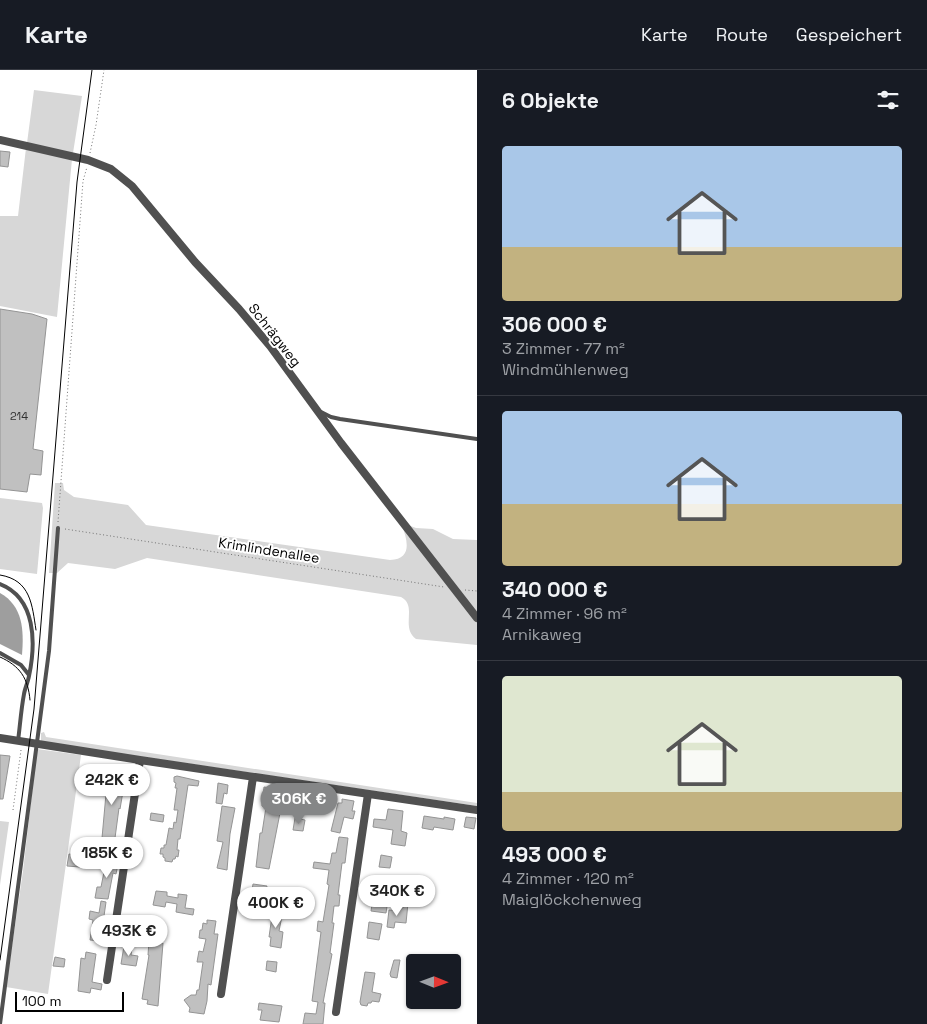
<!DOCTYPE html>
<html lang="de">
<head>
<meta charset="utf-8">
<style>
	body { margin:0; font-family:"Space Grotesk",sans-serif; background:#20242c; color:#f1f3f6; height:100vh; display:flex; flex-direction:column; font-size:19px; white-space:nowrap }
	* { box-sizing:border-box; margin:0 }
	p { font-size:16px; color:#9ea1a6 }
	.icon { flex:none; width:28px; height:28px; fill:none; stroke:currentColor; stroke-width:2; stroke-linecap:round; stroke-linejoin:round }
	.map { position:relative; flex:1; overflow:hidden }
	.panel { display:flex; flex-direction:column; background:#171b24; width:450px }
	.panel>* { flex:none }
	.needle { width:32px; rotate:91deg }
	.controls { position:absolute; left:406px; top:884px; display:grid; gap:10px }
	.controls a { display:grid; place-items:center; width:55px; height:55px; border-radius:5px; background:#171b24; box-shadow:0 1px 4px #0004; font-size:25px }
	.scale { position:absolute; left:15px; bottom:12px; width:109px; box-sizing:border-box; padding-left:5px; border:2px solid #000; border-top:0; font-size:14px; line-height:18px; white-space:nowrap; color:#000; -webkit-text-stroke:4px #fff; paint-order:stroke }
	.price { position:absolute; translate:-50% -42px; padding:0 11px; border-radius:18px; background:#fff; color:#222; font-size:16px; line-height:32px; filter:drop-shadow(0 1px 2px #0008) }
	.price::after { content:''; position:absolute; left:50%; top:30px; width:15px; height:11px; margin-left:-8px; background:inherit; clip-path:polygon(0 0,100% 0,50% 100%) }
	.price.selected { background:#858687; color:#fff }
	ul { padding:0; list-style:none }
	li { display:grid; align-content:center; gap:10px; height:265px; padding:0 25px }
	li+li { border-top:1px solid #363941 }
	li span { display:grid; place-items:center; height:155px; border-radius:5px; color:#555 }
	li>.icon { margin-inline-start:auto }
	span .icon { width:90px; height:90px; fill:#fffc; stroke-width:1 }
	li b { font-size:21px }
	h2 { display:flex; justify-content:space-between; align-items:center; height:60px; padding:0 25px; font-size:21px }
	header { display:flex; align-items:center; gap:30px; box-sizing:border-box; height:70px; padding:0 25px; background:#171b24; border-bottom:1px solid #363941 }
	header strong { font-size:24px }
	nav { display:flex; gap:28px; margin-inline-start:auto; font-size:18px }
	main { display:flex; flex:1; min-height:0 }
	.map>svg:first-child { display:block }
	.green { fill:#d7d7d7 }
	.water { fill:#9e9e9e }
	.building { fill:#c0c0c0; stroke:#949494 }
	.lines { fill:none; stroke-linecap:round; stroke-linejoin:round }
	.path { stroke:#727272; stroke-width:1; stroke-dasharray:1 2.5; stroke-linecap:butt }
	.service { stroke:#505050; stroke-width:4 }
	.minor { stroke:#505050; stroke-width:8 }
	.tram { stroke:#000; stroke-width:1 }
	.labels { text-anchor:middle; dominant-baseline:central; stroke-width:4; stroke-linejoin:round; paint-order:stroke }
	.number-label { font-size:11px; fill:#303030 }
	.street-label { font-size:14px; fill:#000; stroke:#fff }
</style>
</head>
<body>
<header>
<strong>Karte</strong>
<nav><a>Karte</a><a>Route</a><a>Gespeichert</a></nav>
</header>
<main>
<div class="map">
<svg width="477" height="954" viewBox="0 0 477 954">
	<rect width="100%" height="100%" fill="#fff"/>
	<path class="green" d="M34 20 82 26 73 83 27 73Z
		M26 78 72 89 57 247 0 236V146H18Z
		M55 413H63L64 420 74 427 128 435 146 455 390 490C412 489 408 471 402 456L408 455 416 458 433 459 453 469 477 470V575L416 569C400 557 418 536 401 527L147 488 115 499 68 493 57 503H49Z
		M0 428 42 433 43 438 37 504 0 499Z
		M44 662 46 667 477 733V736L41 672V663Z
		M37 679 81 685 48 924 6 917 23 801Z
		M0 751 9 752 0 815Z"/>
	<path class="water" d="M0 523C23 536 24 560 22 585L0 574Z"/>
	<path class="building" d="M0 81 10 82 8 97 0 96Z
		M0 239 32 244 47 249 33 379 43 381 41 405 30 404 27 422 0 419Z
		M0 685 10 686 3 729H0Z
		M115 696 127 698 120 739 119 738 115 768H117L115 781 101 779 106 724H109L111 710 94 708 95 701 114 704Z
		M177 706 199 711 198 716 188 715 180 769H178L177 780H179L178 787 176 786 175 789H173L172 792 165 791V788L163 787V784H160L161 778H164V775H166L169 758 173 759 174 752 176 753 178 740H174L177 718H175L176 713 174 712V707Z
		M218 713 228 715 227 724 224 723 222 734 216 733Z
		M264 717 279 719 274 743H280L269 799 256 797 260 763H262L266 737 262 736Z
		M342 729 354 731 352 741H355L353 749 344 747 340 763 331 761 338 733H342Z
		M222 736 235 738 230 764 227 800 217 798 223 772 217 771Z
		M388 739 403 741 401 761 407 763 405 776 391 774 393 760 373 757 374 749 386 750Z
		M151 743 164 745 163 752 150 750Z
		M424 746 444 749V747L455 749 453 760 434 757 433 760 422 758Z
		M466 747 476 748 474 759 464 757Z
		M295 748 305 750 303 761 293 760Z
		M339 767 348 768 345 793H342L338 825H340L339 836H334L332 853H334L330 883 332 884 323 933H325L323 954H303L305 943 316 944 318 932 312 931 321 862 317 861 318 851 323 852 329 815 327 814 329 800 313 798 314 792 330 794 332 783H336Z
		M113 783H118L116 794H118L116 804 113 803 108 829 95 828 97 817H101L106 792 111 793Z
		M69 784 81 785 80 797 67 796Z
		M381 785 392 787 390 798 379 797Z
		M376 808 387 810 384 830H388L386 843 371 841Z
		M253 814 267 816 260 848 248 846Z
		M156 821 167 822V826L178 828V824L187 825 185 838 194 839 193 845 176 842 177 834 166 832 165 837 153 835Z
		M101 831 106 832 101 867 100 871 90 870 93 850 89 849 90 841 99 843Z
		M408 833 406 853 395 852 394 858 387 857 389 840 399 841Z
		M273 839 283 841 279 861 283 862 281 878 270 876 271 867H269Z
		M207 850 216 851 214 864H218L211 915 208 914 207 931 204 944 189 942 190 938 184 930 191 925H196L197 920H199L203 892H197L199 881 203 882 206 869 199 868 200 860H202L203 853 207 854Z
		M369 852 382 854 379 870 367 868Z
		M149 871 163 873 158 936 147 934 148 930 142 929 149 885H148Z
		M124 876 132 878 131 885 138 886 136 896 121 894Z
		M86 882 96 884 92 912 102 914 101 920 91 918 90 923 78 921 81 888 85 889Z
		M55 887 65 889 64 897 53 896Z
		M394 890H400L397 908 391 907 390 904Z
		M267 891 277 892 276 902 266 900Z
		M365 902 375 903 372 922 381 924 379 932 372 931 371 933H368L367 936 361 935 360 932Z
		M259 933 282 936 279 952 260 950 262 940H258Z"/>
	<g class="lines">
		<path class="path" d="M90 83 96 55 104 0
			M58 452 83 111 87 97
			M65 459 444 517
			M465 520 477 521
			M13 740 21 680"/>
		<path class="service" d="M321 342 331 347 340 349 477 369
			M0 514C36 528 36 573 29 606 28 612 25 618 24 624 21 640 20 656 18 671
			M0 583 21 595 29 605
			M0 954 49 581 58 458"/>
		<path class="minor" d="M0 70 88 90 111 99 132 116 195 192 239 239 270 276 341 373 477 548
			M0 668 140 690 477 740
			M107 910 140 690
			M221 924 253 707
			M336 942 368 724"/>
		<path class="tram" d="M0 505C31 510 32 535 36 560
			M0 587C20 596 28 608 30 630
			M0 890 34 639 77 112 92 0"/>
	</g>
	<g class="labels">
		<g class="number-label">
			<text x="19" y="346">214</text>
		</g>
		<g class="street-label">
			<text transform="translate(275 265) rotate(52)">Schrägweg</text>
			<text transform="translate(269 480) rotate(9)">Krimlindenallee</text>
		</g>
	</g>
</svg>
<div class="controls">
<a><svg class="needle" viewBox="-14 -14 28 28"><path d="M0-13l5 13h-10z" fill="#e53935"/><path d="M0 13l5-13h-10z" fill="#9ea1a6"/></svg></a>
</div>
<div class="scale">100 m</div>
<b class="price" style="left:112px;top:736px">242K €</b>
<b class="price selected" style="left:299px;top:755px">306K €</b>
<b class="price" style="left:107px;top:809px">185K €</b>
<b class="price" style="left:397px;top:847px">340K €</b>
<b class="price" style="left:276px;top:859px">400K €</b>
<b class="price" style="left:129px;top:887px">493K €</b>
</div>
<section class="panel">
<h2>6 Objekte<svg class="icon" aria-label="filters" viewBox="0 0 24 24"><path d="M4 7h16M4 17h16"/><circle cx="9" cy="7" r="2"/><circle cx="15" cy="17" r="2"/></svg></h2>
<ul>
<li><span style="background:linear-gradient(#a9c7e8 65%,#c2b280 0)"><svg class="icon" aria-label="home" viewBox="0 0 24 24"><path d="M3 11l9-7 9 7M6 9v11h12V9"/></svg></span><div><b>306 000 €</b><p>3 Zimmer · 77 m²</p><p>Windmühlenweg</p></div></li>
<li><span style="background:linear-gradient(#a9c7e8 60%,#c2b280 0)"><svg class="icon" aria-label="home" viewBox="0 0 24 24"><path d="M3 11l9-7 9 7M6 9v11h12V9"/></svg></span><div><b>340 000 €</b><p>4 Zimmer · 96 m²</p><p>Arnikaweg</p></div></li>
<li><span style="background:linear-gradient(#dfe7d0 75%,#c2b280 0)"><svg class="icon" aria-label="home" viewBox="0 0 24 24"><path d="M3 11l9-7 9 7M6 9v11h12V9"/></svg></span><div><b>493 000 €</b><p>4 Zimmer · 120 m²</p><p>Maiglöckchenweg</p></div></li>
</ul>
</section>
</main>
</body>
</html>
